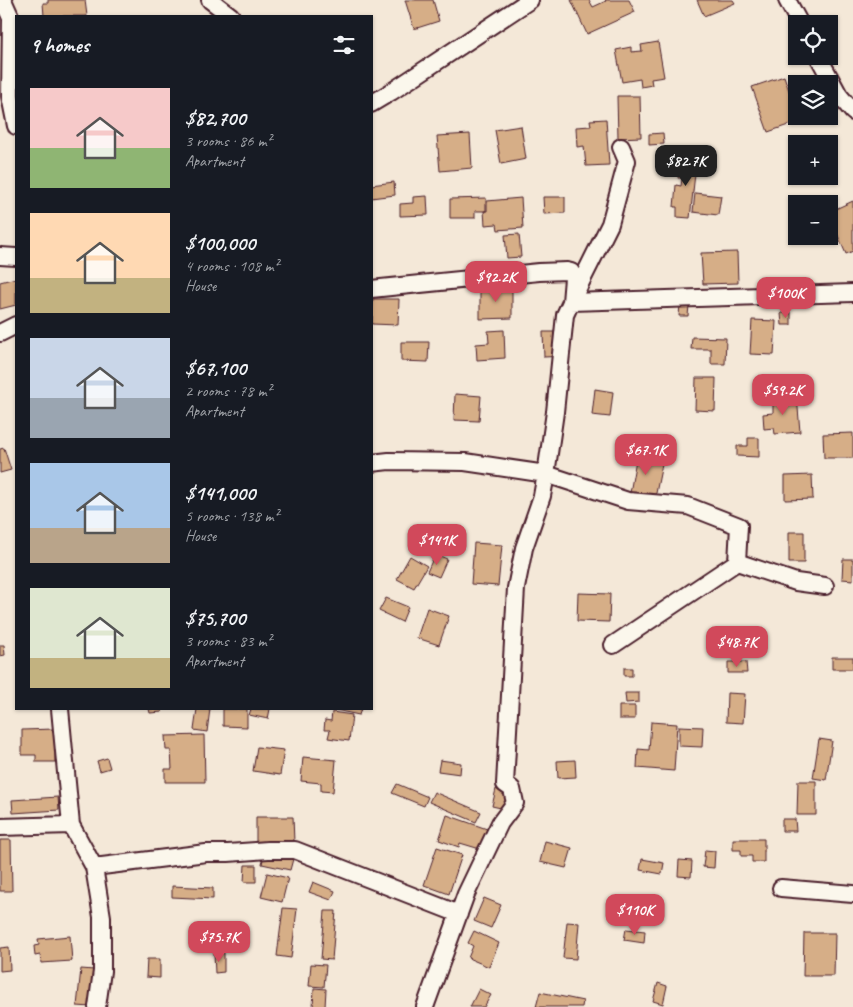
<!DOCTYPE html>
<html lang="en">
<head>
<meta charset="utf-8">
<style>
	body { margin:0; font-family:Caveat,sans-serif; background:#20242c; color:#f1f3f6; height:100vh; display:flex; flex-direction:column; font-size:19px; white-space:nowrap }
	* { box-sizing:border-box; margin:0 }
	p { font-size:16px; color:#9ea1a6 }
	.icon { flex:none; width:28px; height:28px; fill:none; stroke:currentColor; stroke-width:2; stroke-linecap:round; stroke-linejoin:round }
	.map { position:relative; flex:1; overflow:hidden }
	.drawer { position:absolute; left:15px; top:15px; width:358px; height:695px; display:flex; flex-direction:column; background:#171b24; border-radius:0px; box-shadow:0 1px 4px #0004 }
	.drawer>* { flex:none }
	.controls { position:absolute; left:788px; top:15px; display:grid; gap:10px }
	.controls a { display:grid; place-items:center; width:50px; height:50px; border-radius:0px; background:#171b24; box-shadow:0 1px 4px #0004; font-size:25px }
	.price { position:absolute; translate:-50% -42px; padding:0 11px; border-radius:10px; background:#d1495b; color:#fff; font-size:16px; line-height:32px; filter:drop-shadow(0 1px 2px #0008) }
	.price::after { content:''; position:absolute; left:50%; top:30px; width:15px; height:11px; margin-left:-8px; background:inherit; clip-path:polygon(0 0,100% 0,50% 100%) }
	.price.active { background:#222; color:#fff }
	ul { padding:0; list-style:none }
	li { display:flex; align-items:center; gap:15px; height:125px; padding:0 15px }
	li span { display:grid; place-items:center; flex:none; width:140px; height:100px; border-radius:0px; color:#555 }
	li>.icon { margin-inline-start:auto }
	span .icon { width:60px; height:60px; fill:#fffc; stroke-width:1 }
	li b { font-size:21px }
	h2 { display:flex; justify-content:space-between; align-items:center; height:60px; padding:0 15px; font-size:21px }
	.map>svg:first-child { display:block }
	.building { fill:#d6ae87; stroke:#4a1f2b }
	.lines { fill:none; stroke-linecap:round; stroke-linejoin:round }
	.street-casing { stroke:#4a1f2b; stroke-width:20 }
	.street { stroke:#fbf7ec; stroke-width:16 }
</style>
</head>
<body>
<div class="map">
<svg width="853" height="1007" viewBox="0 0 853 1007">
	<rect width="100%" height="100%" fill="#f4e8d8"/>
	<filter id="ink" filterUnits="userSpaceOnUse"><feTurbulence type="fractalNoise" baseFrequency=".02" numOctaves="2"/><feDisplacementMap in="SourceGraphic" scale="10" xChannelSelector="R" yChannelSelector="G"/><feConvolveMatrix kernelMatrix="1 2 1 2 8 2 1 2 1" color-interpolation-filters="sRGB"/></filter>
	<g filter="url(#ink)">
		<path class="building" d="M48 0H85L87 16H44L43 3H48Z
			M405 0H433L439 21 414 29Z
			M571 0H589L593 7 606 1 605 0H629L635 12 587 34Z
			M697 0H733L735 3 704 16Z
			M658 42 664 77 651 79 652 85 641 87 640 79 622 82 616 50 631 47V52L642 51 641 45Z
			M784 76 796 111V116H798L800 121 768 132 752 87Z
			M617 96H640L641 137 618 138Z
			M606 119 609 165 586 166 584 146 577 147 576 127 591 126 590 120Z
			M521 126 526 159 501 164 495 130Z
			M663 133 664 144 649 145V134Z
			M470 134 472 168 440 171 437 136Z
			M685 155 697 156 690 218 677 217V207H674L676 185 681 186 682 178H678L679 166H683Z
			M394 182 395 195 371 198V185Z
			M695 193 721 196 718 215 693 212Z
			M427 196 428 215 400 216V204L413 203V197Z
			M543 197H565V213L544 214Z
			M486 198V211H475V218H450V199Z
			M521 198 523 228 498 230 497 224 485 225 484 211H487V201Z
			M853 201V251L846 254 829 215V212Z
			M519 234 521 257 507 258 505 235Z
			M737 252 738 283 703 284 701 253Z
			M16 278V305L0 309V282Z
			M512 286V318L480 319V287Z
			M373 299H399L398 325 372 324Z
			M680 304 689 305 688 316H679Z
			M781 313H791V325H782Z
			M752 320 776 321 774 355 750 354Z
			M504 330 505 358 477 360 476 344 489 343 488 331Z
			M543 332H566V356L544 357Z
			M692 337 726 338 725 364H711V349H691Z
			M401 342H429L428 362 401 361Z
			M696 378H716L715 411 695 410Z
			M595 389 613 392 610 417 592 415Z
			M455 394 481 396 479 421 454 420Z
			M797 396 800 432 775 434 774 428 764 429 763 414 773 413V398Z
			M853 433V458H824L823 434Z
			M748 438H759V457L737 456V446H748Z
			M4 448 11 470 0 473V449Z
			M637 454 663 459 655 498 630 493Z
			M812 475 813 499 785 500V476Z
			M789 532H804V563H789Z
			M474 543 502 545 498 586 471 584Z
			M435 554 447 559 439 577 427 572Z
			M410 556 427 566 414 588 397 579Z
			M843 559H853V580L842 579Z
			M578 593 610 594 609 622 577 621Z
			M386 598 408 607 402 622 379 611Z
			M427 608 449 616 439 645 417 638Z
			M744 638 746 657 733 658 731 639Z
			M0 645H4L5 655 0 656Z
			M832 657H853V669H832Z
			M728 662H746L747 673H728Z
			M624 668H632V676H624Z
			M625 693H639V702L626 703Z
			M727 693 745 694 743 723 726 722Z
			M619 706H635V719H619Z
			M149 709H162V712L150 713Z
			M197 709H210L207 732 194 730Z
			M223 709H247V727L223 726Z
			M251 709H270L268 719 249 715Z
			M331 709H361L359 715Z
			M332 712 352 715 349 741 328 738 330 730H324L325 720 331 721Z
			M651 722 677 724 674 771 637 768 638 749 649 750Z
			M679 726 703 727 702 747 679 746Z
			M55 729V762H36V755H22V730Z
			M204 735 205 782H165V769H172L171 750H166L165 736Z
			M819 739 832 741 826 780 813 778Z
			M257 747 284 750 280 775 253 771Z
			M303 757 336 760 333 792 321 791V783L301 781Z
			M107 758 110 768 100 771 97 761Z
			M440 760 461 763 460 774 438 771Z
			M575 760 576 777 558 778 557 761Z
			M798 781H816V815H797Z
			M397 784 428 797 424 806 392 793Z
			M496 789 509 792 505 809 492 806Z
			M434 792 481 812 476 822 429 802Z
			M58 797 59 810 13 813 12 800Z
			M447 815 487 829 480 849 460 843 459 847 439 840Z
			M256 817H293L294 842H256Z
			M782 819H795L796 831H782Z
			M733 839H764V862H752V856H741V850H733Z
			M0 840H11L12 891H0Z
			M545 841 572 848 566 868 540 862Z
			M437 847 462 855 449 894 424 885Z
			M705 850 715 851 714 868 703 867Z
			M264 853 293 859 290 870 262 864Z
			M642 859 664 863 662 874 640 870Z
			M679 860 692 861 691 877 678 876Z
			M245 865H256V882H244Z
			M267 873 288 878 282 902 261 897Z
			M313 882 335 891 331 900 309 892Z
			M172 886 213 888V899L172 897Z
			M484 898 501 905 491 928 474 921Z
			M283 908 297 909 291 958 277 956Z
			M325 911H336L332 960 321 959Z
			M567 922 579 923 576 959 563 958Z
			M626 929 645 931 644 943 624 940Z
			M474 931 499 943 489 967 468 958 473 946 468 943Z
			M804 933H835L834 976H803Z
			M70 936 72 961 41 963 40 955 35 956 34 946 39 945 38 939Z
			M9 947 10 970 0 971V948Z
			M214 953H224V972L215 973Z
			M147 959H160V978L146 977Z
			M311 964 326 965 324 987 309 986Z
			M81 969 94 970 91 1007 77 1006Z
			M658 983 667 986 663 1004 653 1001Z
			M314 988 326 989 325 1007H313Z
			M479 989 491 995 484 1007H470Z
			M540 992 583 1001 582 1007H536Z"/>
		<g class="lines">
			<g class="street-casing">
				<path id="street" d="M3 0 11 18 10 96 16 126
					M210 0 231 16
					M787 0 800 24
					M818 56 839 95 853 112
					M371 104 391 92 530 0
					M0 256 16 257
					M371 289 539 272 567 271 571 272 573 278 571 302 610 224 627 161 621 147
					M0 333 16 325
					M371 463 389 461 465 462 546 474 628 501 688 506 739 526 737 562 613 645
					M737 562 796 582 825 586
					M60 709 71 825 94 867 102 917V971L97 1007
					M0 827 71 825
					M94 867 206 853H228L268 850H295L459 914
					M781 888 853 894
					M425 1007 466 894 500 823 515 803 512 789 505 784 516 588 524 548 542 496 546 474 555 412 565 315 571 302 853 293"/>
			</g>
			<use href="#street" class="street"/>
		</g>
	</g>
</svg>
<div class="controls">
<a><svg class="icon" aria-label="locate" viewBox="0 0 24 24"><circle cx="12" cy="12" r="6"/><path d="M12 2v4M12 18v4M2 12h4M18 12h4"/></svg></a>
<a><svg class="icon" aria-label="layers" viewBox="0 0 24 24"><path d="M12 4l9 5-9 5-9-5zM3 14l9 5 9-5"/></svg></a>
<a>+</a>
<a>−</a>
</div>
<b class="price active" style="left:686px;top:187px">$82.7K</b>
<b class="price" style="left:496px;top:303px">$92.2K</b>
<b class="price" style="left:786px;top:319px">$100K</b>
<b class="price" style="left:783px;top:416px">$59.2K</b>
<b class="price" style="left:646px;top:476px">$67.1K</b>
<b class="price" style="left:437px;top:566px">$141K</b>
<b class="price" style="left:737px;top:668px">$48.7K</b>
<b class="price" style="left:635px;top:936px">$110K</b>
<b class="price" style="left:219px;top:963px">$75.7K</b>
<section class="drawer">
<h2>9 homes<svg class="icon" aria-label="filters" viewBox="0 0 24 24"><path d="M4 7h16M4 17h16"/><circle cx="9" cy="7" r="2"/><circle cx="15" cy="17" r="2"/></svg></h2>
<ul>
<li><span style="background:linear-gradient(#f6c9c9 60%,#8fb573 0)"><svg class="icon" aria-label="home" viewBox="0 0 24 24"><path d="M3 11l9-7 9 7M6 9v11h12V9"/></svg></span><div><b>$82,700</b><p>3 rooms · 86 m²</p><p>Apartment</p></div></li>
<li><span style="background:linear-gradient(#ffd9b3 65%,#c2b280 0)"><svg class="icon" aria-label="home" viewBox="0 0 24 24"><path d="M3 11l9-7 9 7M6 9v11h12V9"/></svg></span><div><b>$100,000</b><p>4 rooms · 108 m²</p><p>House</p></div></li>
<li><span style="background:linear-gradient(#c9d6e8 60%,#9aa5b1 0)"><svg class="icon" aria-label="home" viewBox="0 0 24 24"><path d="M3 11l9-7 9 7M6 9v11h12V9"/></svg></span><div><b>$67,100</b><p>2 rooms · 78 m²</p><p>Apartment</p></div></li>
<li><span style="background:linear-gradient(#a9c7e8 65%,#b9a48a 0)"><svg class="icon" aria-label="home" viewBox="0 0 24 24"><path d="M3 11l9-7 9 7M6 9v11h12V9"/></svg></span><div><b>$141,000</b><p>5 rooms · 138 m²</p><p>House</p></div></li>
<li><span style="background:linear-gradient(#dfe7d0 70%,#c2b280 0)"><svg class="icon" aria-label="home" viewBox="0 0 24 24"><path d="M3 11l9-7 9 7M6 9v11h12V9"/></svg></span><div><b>$75,700</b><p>3 rooms · 83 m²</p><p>Apartment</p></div></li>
</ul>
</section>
</div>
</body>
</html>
